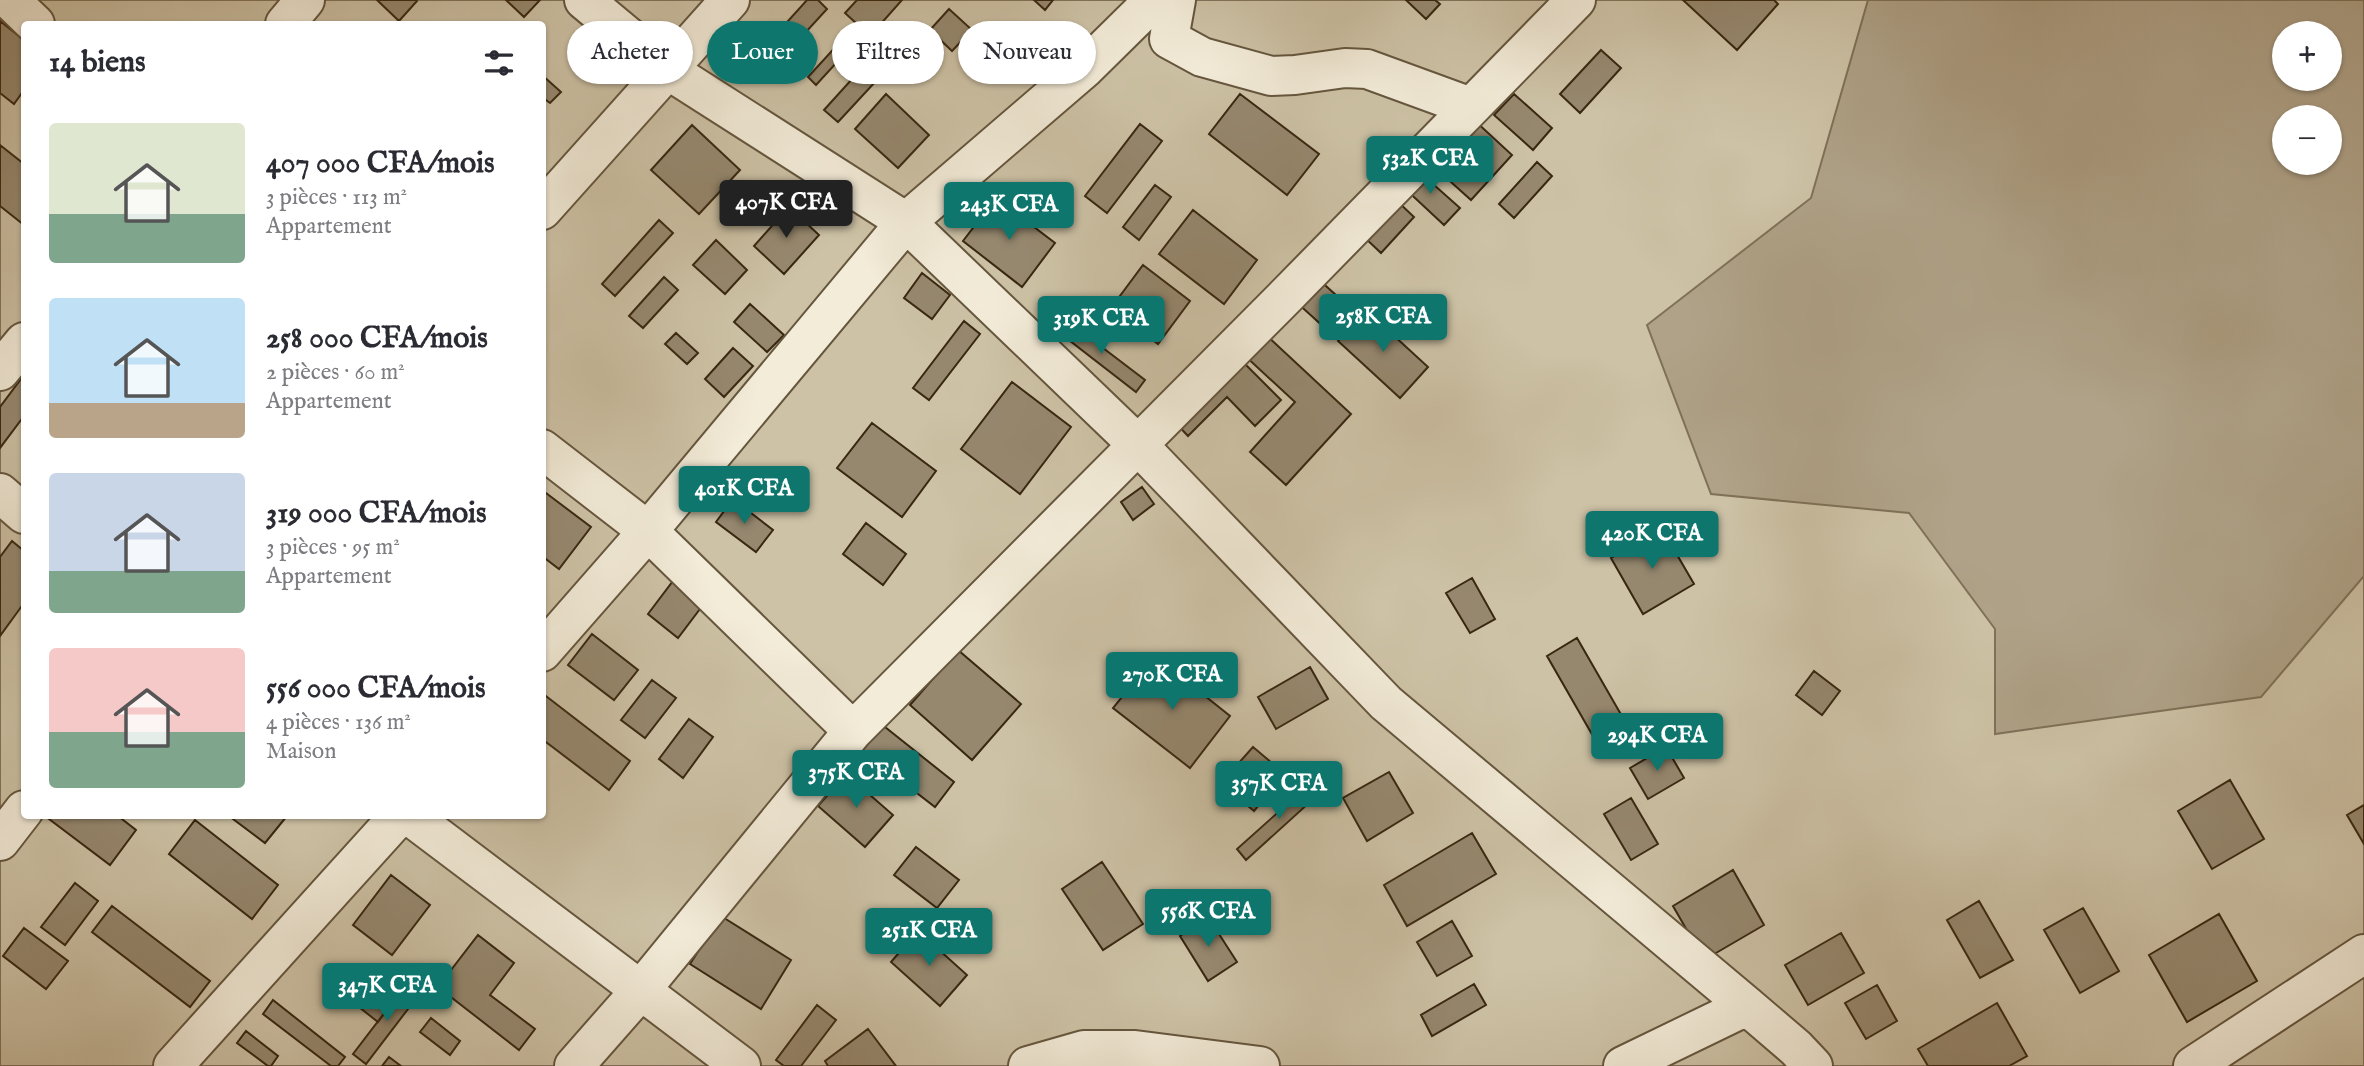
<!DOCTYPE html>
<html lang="fr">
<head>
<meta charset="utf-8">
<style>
	body { margin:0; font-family:"IM FELL English",serif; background:#f2f2f3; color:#2b2b33; height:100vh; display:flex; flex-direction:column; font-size:26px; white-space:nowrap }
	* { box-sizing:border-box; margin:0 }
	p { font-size:23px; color:#7c7c81 }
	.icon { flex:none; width:38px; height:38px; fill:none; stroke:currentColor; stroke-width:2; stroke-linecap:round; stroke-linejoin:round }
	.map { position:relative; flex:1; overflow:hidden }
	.details { position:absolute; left:21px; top:21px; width:525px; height:798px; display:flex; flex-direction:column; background:#fff; border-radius:7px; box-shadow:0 2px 5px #0004 }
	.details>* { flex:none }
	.top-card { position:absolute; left:567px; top:21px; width:665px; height:63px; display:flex; gap:14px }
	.buttons { position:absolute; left:2272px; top:21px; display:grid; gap:14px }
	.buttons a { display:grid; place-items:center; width:70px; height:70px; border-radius:50%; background:#fff; box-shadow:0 2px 5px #0004; font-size:35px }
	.price { position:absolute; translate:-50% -60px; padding:0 16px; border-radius:7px; background:#0f766e; color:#fff; font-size:23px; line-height:46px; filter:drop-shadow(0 2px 4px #0008) }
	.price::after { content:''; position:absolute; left:50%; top:42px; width:21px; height:16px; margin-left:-10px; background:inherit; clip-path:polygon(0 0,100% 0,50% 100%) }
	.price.active { background:#222; color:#fff }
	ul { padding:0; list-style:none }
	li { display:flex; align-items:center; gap:21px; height:175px; padding:0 28px }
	li span { display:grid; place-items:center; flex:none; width:196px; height:140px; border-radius:7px; color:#555 }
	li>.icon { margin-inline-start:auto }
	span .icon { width:84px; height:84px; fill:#fffc; stroke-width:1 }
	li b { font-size:30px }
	h2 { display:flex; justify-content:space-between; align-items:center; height:84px; padding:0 28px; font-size:30px }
	.pill { padding:0 24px; border-radius:32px; background:#fff; box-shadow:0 2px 5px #0004; font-size:24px; line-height:63px }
	.pill.active { background:#0f766e; color:#fff }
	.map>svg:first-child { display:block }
	.green { fill:#cdc2a6; stroke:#82745c; stroke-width:2; fill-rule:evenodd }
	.water { fill:#afa288; stroke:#7f7158; stroke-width:2; fill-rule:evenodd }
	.building { fill:#96886f; stroke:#382711; stroke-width:2 }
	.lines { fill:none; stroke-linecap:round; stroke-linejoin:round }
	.street-casing { stroke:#65563e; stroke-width:42 }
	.street { stroke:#f3ecd9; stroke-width:38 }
</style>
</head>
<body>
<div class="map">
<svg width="2364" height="1066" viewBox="0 0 2364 1066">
	<rect width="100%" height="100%" fill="#ece2c5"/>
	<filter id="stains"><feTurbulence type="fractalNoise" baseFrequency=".00286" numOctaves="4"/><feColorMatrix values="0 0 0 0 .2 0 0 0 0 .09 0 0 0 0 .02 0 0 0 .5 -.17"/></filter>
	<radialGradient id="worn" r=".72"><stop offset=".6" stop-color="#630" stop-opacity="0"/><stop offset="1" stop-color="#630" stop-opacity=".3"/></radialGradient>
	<path class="green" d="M0 0H2364V1066H0ZM24 24H542V816H24ZM2284 33H2329V79H2284ZM2284 117H2329V163H2284Z"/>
	<path class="water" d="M1868 0H2364V576L2261 697 1995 734V629L1909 513 1711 494 1647 325 1811 198ZM2284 33H2329V79H2284ZM2284 117H2329V163H2284Z"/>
	<path class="building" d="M377 0H416L417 1 399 21Z
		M506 0H540L524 17Z
		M807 0H818L827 9 794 45 779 31Z
		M857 0H902L870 36 845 13Z
		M1034 0H1053L1045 10Z
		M1406 0H1435L1440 4 1426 19Z
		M1683 0H1774L1778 4 1737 50Z
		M949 9 972 30 952 51 930 30Z
		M0 21 24 40V90L14 104 0 93Z
		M841 41 849 49 816 85 808 77Z
		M1601 50 1621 68 1580 113 1560 94Z
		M862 68 876 81 838 122 824 110Z
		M542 75 561 92 550 103 542 97Z
		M886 94 929 135 898 168 855 129Z
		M1240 94 1319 154 1287 195 1209 134Z
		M1514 94 1552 128 1533 150 1494 115Z
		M1474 120 1512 155 1471 200 1432 165Z
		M1140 124 1162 141 1107 213 1085 196Z
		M692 125 740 170 699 214 651 170Z
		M0 145 24 164V225L0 206Z
		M1537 162 1552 176 1514 218 1499 204Z
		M1415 168 1460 208 1444 225 1400 184Z
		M1155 185 1171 197 1139 240 1123 227Z
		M996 198 1055 243 1022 287 963 241Z
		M1396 200 1414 217 1381 253 1363 236Z
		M789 207 819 235 784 274 754 246Z
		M1193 210 1257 260 1224 304 1159 254Z
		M659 220 673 233 615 296 602 284Z
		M716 240 747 270 725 294 693 265Z
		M1143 265 1190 301 1158 344 1111 308Z
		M922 273 950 295 932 319 904 298Z
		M664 277 678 290 643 328 629 316Z
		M1316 277 1347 305 1325 328 1295 301Z
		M750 304 784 335 767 352 734 322Z
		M1366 310 1428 367 1400 398 1338 341Z
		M1065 319 1145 380 1136 392 1056 330Z
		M964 321 980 334 929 400 913 388Z
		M1263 332 1351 414 1286 485 1250 452 1295 402 1243 354Z
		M676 333 698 353 687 364 665 344Z
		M733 348 753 366 724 397 705 379Z
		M1235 354 1281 400 1255 426 1227 397 1188 436 1171 418Z
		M24 375V416L0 448V407Z
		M1012 382 1071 427 1020 494 961 449Z
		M872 423 936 471 902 517 837 468Z
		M1142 487 1154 504 1133 520 1121 502Z
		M542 490 591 527 559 569 542 556Z
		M733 499 773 530 756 552 716 522Z
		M866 523 906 554 883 585 843 554Z
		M1662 529 1694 584 1643 614 1611 558Z
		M12 541 24 551V603L0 636V557Z
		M679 573 709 597 678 638 648 614Z
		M1472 578 1495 619 1470 633 1446 593Z
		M592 634 638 670 614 700 568 665Z
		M1577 638 1627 725 1597 743 1547 656Z
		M958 650 1021 704 972 760 910 705Z
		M1155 656 1230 716 1190 768 1113 708Z
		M1310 667 1328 699 1276 729 1258 697Z
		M1814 671 1840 691 1822 715 1796 695Z
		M652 680 676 698 645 738 621 720Z
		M542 693 630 761 609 790 542 739Z
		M689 719 713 737 683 778 659 759Z
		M880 723 954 782 935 807 860 749Z
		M1253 747 1285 774 1254 811 1221 783Z
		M1666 747 1684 778 1648 799 1630 768Z
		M1389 772 1413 813 1367 841 1343 798Z
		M846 774 893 815 865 847 818 806Z
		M2230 780 2264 839 2212 869 2178 811Z
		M1312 782 1321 792 1246 860 1237 849Z
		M1631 798 1658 844 1631 860 1604 814Z
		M2364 805V844L2347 815Z
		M45 816H118L136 830 110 865Z
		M229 816H287L265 843Z
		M195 820 278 885 252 919 169 854Z
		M1472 833 1496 874 1407 926 1384 885Z
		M916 847 959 880 937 908 894 875Z
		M1102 862 1143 924 1103 950 1062 889Z
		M1733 870 1764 925 1704 960 1673 906Z
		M391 875 430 905 392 955 353 925Z
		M75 883 98 901 65 945 41 927Z
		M1979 901 2013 960 1980 978 1947 920Z
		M112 906 210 981 190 1007 92 932Z
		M2083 908 2119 971 2080 993 2044 930Z
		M2219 914 2257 981 2187 1022 2149 955Z
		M721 916 791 960 761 1009 690 964Z
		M1208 917 1237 962 1208 981 1180 936Z
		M1452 921 1472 956 1437 976 1417 942Z
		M24 928 68 961 46 989 3 956Z
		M918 931 967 975 940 1006 891 962Z
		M1841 933 1864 973 1808 1005 1785 965Z
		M478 935 514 963 490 995 535 1029 519 1050 438 987Z
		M351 969 393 1002 378 1022 336 989Z
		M408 982 421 992 366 1064 353 1054Z
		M1474 984 1486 1005 1432 1036 1421 1015Z
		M1877 985 1897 1021 1866 1039 1845 1003Z
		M273 1000 345 1057 338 1066H331L263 1014Z
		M1997 1003 2027 1056 2009 1066H1928L1918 1049Z
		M817 1005 836 1020 801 1066H784L776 1060Z
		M431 1018 460 1041 450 1055 420 1032Z
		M868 1029 896 1066H828L825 1061Z
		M246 1031 278 1056 271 1066H268L237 1043Z
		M389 1057 401 1066H382Z"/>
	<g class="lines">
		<g class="street-casing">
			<path id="street" d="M10 0 35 24
				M584 0 668 70 906 222 1137 444 1386 703 1747 1006 1796 1048 1813 1066
				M1176 0 1169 39 1202 57 1271 76 1295 75 1345 68 1367 69 1471 107
				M285 24 305 0
				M542 210 730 0
				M0 371 24 342
				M542 449 648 531 853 731
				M0 493 24 514
				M542 652 648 531 906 222 1085 68 1154 0
				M410 816 741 1066
				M0 841 24 810
				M173 1066 399 816
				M574 1066 640 991 853 731 1283 299 1576 0
				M1028 1066 1084 1050H1135L1260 1066
				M1623 1066 1747 1006
				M2193 1066 2364 954"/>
		</g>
		<use href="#street" class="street"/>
	</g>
	<rect width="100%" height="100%" filter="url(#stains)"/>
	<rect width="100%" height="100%" fill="url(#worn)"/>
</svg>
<div class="buttons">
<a>+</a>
<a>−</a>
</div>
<b class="price" style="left:1430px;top:196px">532K CFA</b>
<b class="price active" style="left:786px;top:240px">407K CFA</b>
<b class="price" style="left:1009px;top:242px">243K CFA</b>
<b class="price" style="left:1383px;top:354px">258K CFA</b>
<b class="price" style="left:1101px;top:356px">319K CFA</b>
<b class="price" style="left:744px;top:526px">401K CFA</b>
<b class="price" style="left:1652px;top:571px">420K CFA</b>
<b class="price" style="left:1172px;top:712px">270K CFA</b>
<b class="price" style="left:1657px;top:773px">294K CFA</b>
<b class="price" style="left:856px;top:810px">375K CFA</b>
<b class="price" style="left:1279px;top:821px">357K CFA</b>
<b class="price" style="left:1208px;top:949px">556K CFA</b>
<b class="price" style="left:929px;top:968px">251K CFA</b>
<b class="price" style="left:387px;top:1023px">347K CFA</b>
<div class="top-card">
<a class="pill">Acheter</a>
<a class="pill active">Louer</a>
<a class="pill">Filtres</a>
<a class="pill">Nouveau</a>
</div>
<section class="details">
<h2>14 biens<svg class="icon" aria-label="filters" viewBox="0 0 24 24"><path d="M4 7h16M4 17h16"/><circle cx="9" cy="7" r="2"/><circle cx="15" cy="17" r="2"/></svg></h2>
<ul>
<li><span style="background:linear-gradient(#dfe7d0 65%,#7fa58c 0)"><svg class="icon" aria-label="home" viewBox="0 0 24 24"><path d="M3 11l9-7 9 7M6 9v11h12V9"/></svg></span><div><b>407 000 CFA/mois</b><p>3 pièces · 113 m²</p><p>Appartement</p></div></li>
<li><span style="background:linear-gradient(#bfe0f5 75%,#b9a48a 0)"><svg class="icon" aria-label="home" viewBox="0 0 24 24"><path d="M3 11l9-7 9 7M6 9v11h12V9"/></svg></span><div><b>258 000 CFA/mois</b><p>2 pièces · 60 m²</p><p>Appartement</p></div></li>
<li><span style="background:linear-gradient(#c9d6e8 70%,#7fa58c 0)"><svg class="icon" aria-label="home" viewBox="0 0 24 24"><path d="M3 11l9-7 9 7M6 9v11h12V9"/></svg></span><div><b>319 000 CFA/mois</b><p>3 pièces · 95 m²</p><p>Appartement</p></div></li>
<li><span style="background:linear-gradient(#f6c9c9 60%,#7fa58c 0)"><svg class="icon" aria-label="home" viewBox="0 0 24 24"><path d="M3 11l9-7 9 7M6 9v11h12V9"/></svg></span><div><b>556 000 CFA/mois</b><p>4 pièces · 136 m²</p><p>Maison</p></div></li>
</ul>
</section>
</div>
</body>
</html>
